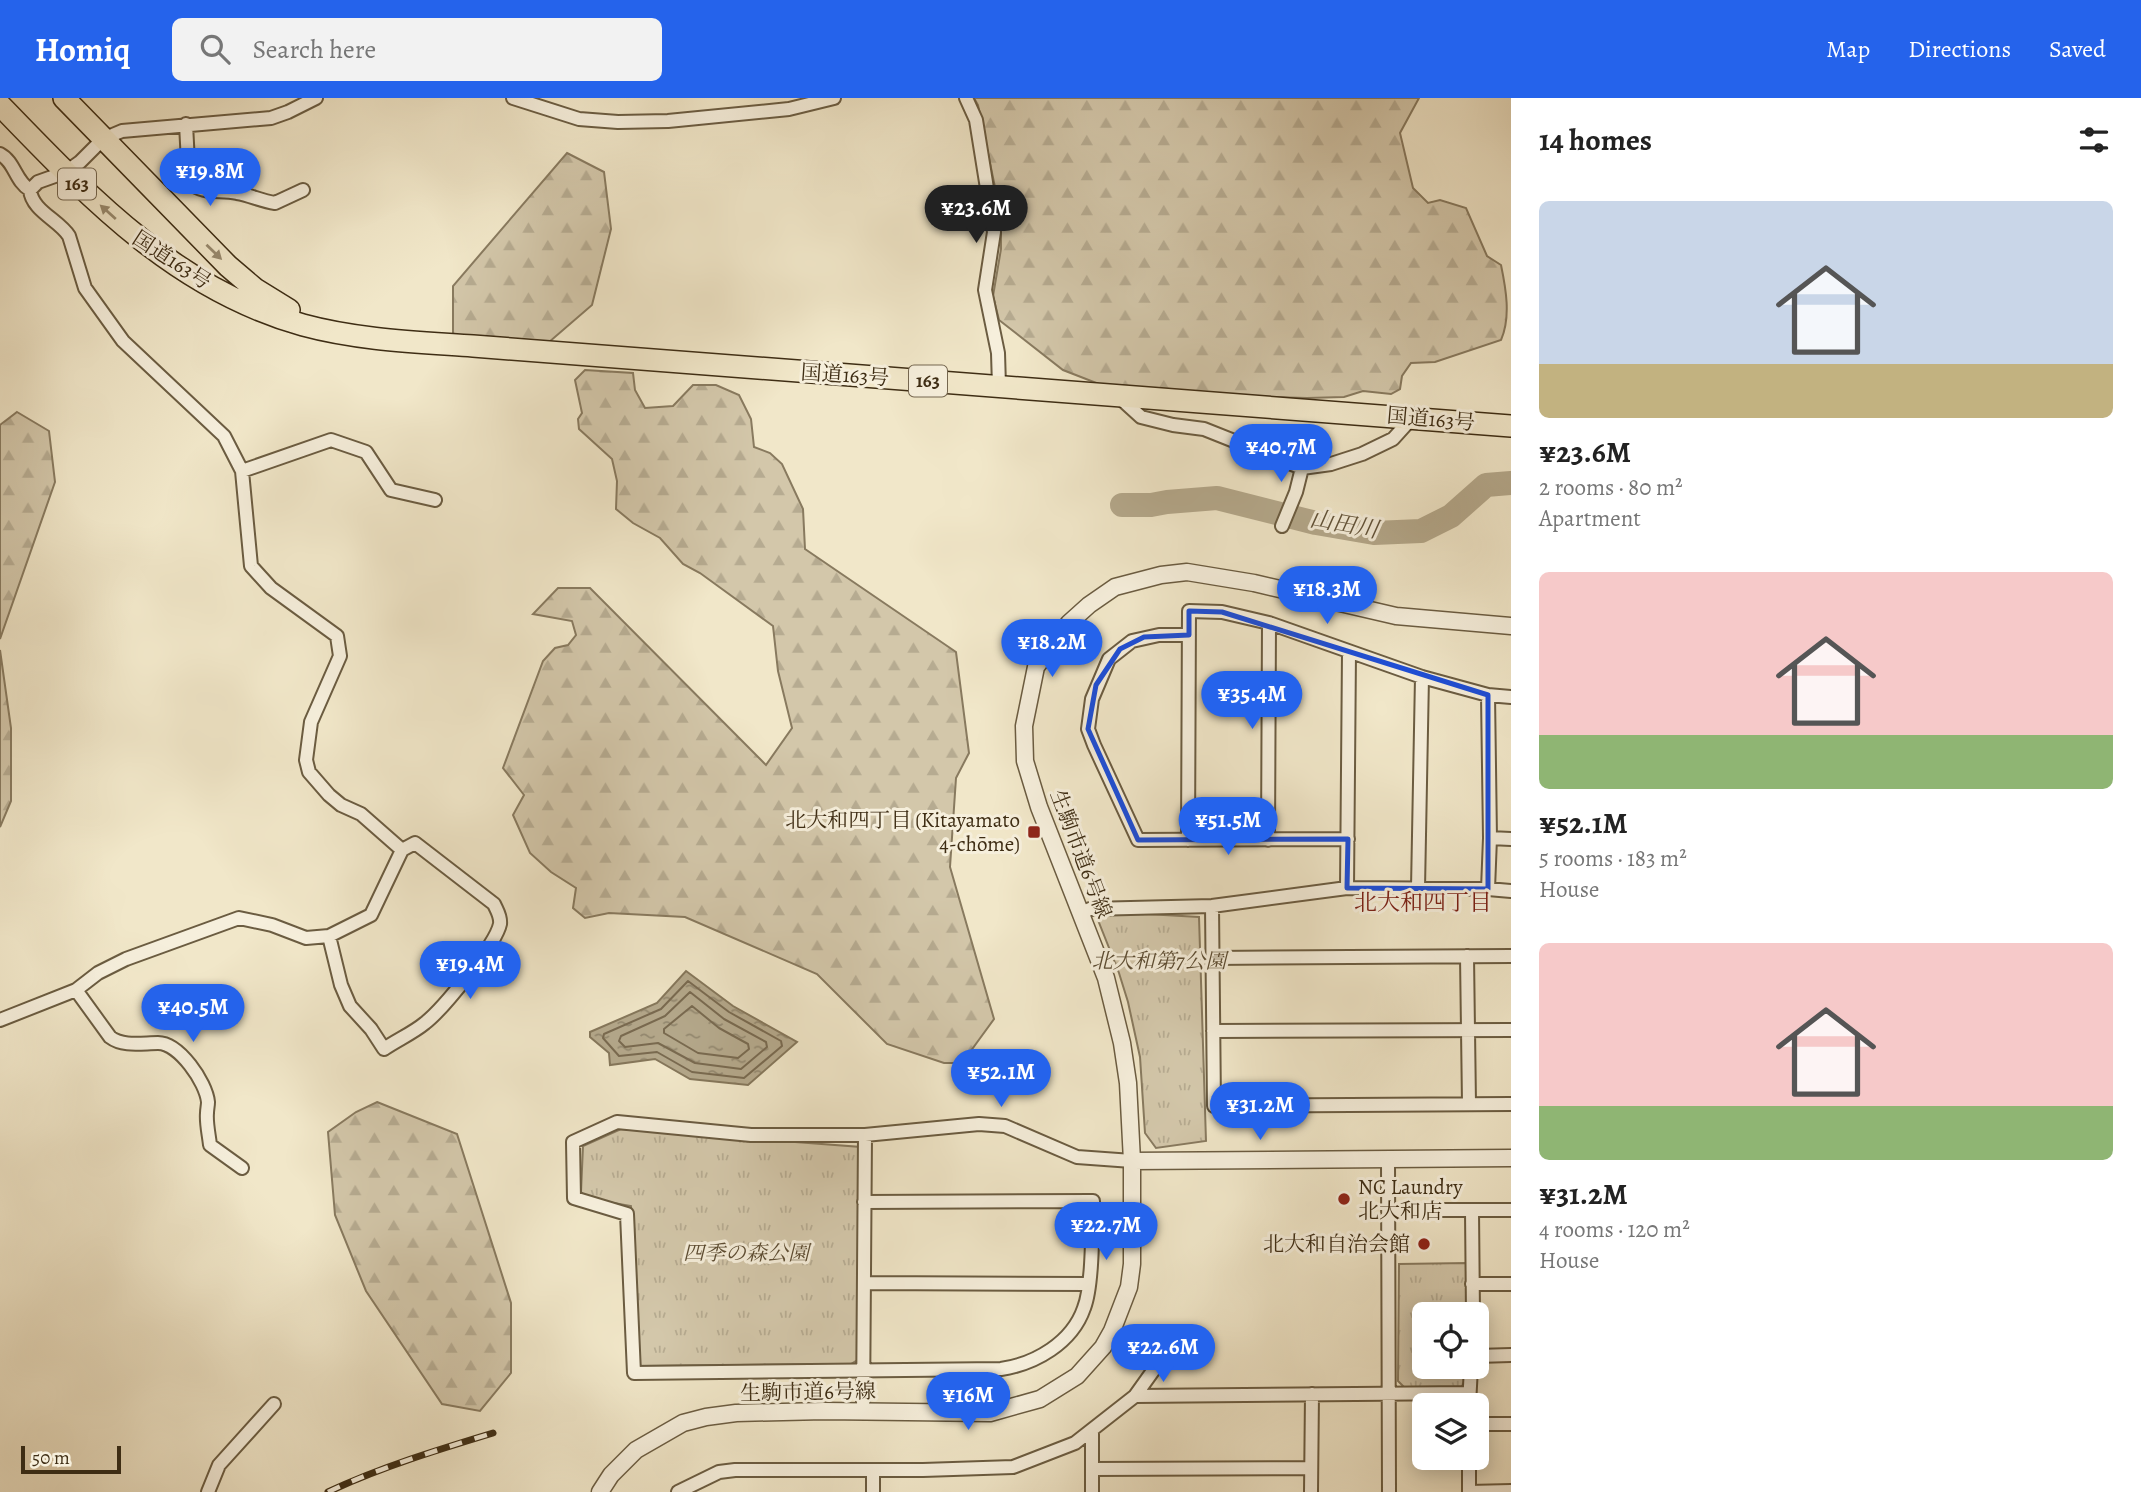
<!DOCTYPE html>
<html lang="en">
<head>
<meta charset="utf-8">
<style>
	body { margin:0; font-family:Alegreya,"Noto Serif JP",serif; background:#f2f2f2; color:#222; height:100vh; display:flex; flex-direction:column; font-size:26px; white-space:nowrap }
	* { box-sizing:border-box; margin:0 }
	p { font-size:23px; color:#767676 }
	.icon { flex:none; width:38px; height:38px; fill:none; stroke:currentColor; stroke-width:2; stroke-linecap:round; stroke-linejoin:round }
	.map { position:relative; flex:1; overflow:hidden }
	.drawer { display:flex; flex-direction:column; background:#fff; width:630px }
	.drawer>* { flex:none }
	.controls { position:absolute; left:1412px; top:1204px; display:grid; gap:14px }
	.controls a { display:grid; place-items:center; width:77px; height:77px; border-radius:10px; background:#fff; box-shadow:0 4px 18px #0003; font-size:35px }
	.scale { position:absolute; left:21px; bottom:18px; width:100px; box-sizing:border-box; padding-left:7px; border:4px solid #3e2d14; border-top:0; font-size:19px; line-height:24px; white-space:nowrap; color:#3e2d14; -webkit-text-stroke:5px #f6efdc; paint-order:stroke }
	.price { position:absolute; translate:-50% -60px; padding:0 16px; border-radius:24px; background:#2563eb; color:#fff; font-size:23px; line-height:46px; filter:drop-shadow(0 2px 4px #0008) }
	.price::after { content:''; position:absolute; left:50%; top:42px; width:21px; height:16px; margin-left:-10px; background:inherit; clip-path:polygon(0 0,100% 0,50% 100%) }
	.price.current { background:#222; color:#fff }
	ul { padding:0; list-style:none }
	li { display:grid; align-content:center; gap:14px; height:371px; padding:0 28px }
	li span { display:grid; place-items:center; height:217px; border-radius:10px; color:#555 }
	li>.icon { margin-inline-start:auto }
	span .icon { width:126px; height:126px; fill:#fffc; stroke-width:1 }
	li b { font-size:30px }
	h2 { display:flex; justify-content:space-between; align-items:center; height:84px; padding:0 28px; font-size:30px }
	header { display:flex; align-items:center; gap:42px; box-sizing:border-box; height:98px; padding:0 35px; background:#2563eb; color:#fff }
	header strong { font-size:33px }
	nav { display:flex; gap:38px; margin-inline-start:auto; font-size:24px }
	.search { width:490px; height:63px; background:#f2f2f2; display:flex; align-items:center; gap:18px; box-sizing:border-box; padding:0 24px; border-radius:10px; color:#767676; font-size:26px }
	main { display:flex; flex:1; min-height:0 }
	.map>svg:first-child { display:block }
	.forest { fill:url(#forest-firs); stroke:#887a5f; stroke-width:2 }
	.park { fill:url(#park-tufts); stroke:#887a5f; stroke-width:2 }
	.water { fill:url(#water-ripples); stroke:#85775b; stroke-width:2 }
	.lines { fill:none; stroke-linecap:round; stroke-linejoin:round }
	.shore { stroke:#796a50; stroke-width:2 }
	.river { stroke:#b4a88b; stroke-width:24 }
	.minor-casing { stroke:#6b5c41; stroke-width:16 }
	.tertiary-casing { stroke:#6b5c41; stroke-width:19 }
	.trunk-casing { stroke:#3e2d14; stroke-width:24 }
	.minor { stroke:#f6efdc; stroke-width:12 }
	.tertiary { stroke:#f6efdc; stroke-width:16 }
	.trunk { stroke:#f1e7c9; stroke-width:21 }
	.rail-casing { stroke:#3e2d14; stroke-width:7 }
	.rail { stroke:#f6efdc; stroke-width:4.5; stroke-dasharray:13; stroke-linecap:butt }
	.oneway { fill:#988a6e }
	.marked { fill:none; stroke:#1d4ed8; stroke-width:5; stroke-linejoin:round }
	.poi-dot { fill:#8f2418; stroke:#f6efdc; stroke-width:2.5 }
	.labels { text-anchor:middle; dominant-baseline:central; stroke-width:6; stroke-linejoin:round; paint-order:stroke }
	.shield { fill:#f6efdc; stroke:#756750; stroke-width:2 }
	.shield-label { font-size:19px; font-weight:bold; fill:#3e2d14 }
	.street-label { font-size:21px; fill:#3e2d14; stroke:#f6efdc }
	.poi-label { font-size:21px; fill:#3e2d14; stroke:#f6efdc; text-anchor:end }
	.park-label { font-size:21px; font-style:italic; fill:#5c4c32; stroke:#f6efdc }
	.water-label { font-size:23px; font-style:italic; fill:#615238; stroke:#f6efdc }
	.neighbourhood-label { font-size:23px; fill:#7a1f14; stroke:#f6efdc }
</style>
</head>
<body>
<header>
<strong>Homiq</strong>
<div class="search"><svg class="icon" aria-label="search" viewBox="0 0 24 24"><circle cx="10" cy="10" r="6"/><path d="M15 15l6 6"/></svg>Search here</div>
<nav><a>Map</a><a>Directions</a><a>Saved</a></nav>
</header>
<main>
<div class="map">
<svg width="1511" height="1394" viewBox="0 0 1511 1394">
	<defs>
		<pattern id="forest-firs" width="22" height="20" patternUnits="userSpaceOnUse" patternTransform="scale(1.75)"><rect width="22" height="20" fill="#d3c7aa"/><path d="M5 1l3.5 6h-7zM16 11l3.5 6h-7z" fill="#b6ab91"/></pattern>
		<pattern id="park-tufts" width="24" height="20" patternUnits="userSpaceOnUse" patternTransform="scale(1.75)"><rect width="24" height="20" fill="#d3c7aa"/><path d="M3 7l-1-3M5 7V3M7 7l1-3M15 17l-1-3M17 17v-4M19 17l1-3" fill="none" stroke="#b6ab91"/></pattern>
		<pattern id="water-ripples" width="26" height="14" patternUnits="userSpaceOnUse" patternTransform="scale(1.75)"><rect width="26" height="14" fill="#b4a88b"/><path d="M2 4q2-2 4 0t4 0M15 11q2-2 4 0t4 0" fill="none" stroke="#948970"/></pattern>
	</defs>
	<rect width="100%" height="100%" fill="#f1e7c9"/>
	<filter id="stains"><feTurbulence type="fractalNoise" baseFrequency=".00286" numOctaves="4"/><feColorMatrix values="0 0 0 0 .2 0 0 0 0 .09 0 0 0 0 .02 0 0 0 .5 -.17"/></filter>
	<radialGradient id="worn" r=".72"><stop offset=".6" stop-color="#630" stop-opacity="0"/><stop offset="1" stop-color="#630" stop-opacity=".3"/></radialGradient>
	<path class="forest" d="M974 0H1419L1400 35 1413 90 1428 105 1440 102 1466 110 1487 158 1501 167C1506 191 1511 219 1501 242L1435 264 1411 265 1402 278 1400 291 1391 296 1363 293 1344 299 1307 300 1206 297 1104 288 1063 272 999 222 993 198 1001 151V118L978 7Z
		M567 55 604 74 611 131 592 207 541 251 453 238V188Z
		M585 272 633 275 635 292 645 310 673 308 693 287H716L739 297 751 321 754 349 770 355 782 366 803 411 805 451 956 554 969 655 956 680 950 769 994 921 962 965H944L887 946 817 876 685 819 609 815 585 820 573 810 576 790 551 774 530 755 513 717 524 697 503 670 543 563 555 550 568 547 576 537 572 523 533 516 558 490H590L766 667 792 630 778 573 773 528 700 475 683 466 660 440 633 425 616 411 617 383 612 361 579 331 578 321 582 315 575 282Z
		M17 314 49 333 55 384 0 541V327Z
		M0 552 11 630V703L0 729Z
		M377 1004 457 1036 511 1205V1275L480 1313 442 1306 366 1193 335 1117 328 1034 356 1014Z"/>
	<path class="park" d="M1111 814 1199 819 1206 1043 1156 1050 1145 1035 1140 959 1128 904 1119 875 1096 817Z
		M621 1031 861 1049 859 1261 851 1266 639 1268 631 1108 586 1100 581 1094 583 1048Z
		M1467 1165 1466 1216H1424V1269H1466V1284L1461 1289 1405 1290 1398 1283 1399 1166Z"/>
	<path class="water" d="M686 873 733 908 797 944 748 987 690 981 655 961 610 967 609 955 590 939V934L657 905Z"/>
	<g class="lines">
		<path class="shore" d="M688 883 729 914 781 943 782 948 744 980 692 974 657 954 619 958 603 940 604 936 661 911Z
			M690 894 724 921 766 944 767 949 741 971 695 965 658 945 625 949 619 943 621 938 665 918Z
			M692 908 719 930 748 946 749 951 738 960 698 955 664 935V931Z"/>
		<path class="river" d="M1122 407H1151L1167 404 1217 400 1316 425 1374 435 1421 433 1451 418 1486 387 1511 385"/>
		<g class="minor-casing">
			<path id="minor" d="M513 0 579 21 618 24 668 23 789 11 834 0
				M966 0 976 22 994 134 985 192 998 255 999 288
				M186 26 189 84C203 97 219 91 237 95 250 97 261 103 275 105L303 92
				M0 56C15 64 15 83 30 92L38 84 66 74 80 64 103 41 122 33 271 20 288 14 316 0
				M1119 299 1141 319 1173 327 1204 331 1302 370 1331 366 1362 356 1393 341 1412 320
				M242 373 331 342 366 354 391 392 435 402
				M1282 428 1296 394 1302 370
				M1189 537H1159L1132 543 1109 561 1092 601 1088 631 1094 647 1138 742 1348 741
				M1490 740 1511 741
				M1188 742 1189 513 1222 514 1269 525 1422 579 1488 597 1511 599
				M1268 742 1269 525
				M1347 790 1349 554
				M1418 790 1422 579
				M1488 791 1490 740 1488 597
				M1212 808 1214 1008 1511 1006
				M1081 815 1090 811 1212 808 1347 790 1488 791 1511 793
				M329 838 341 887 350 908 371 931 384 951C397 942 413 935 425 925 443 911 496 846 500 826 501 818 497 813 494 806L415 745 402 752
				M1467 858 1469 1006
				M1213 860 1511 858
				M76 892 110 939C123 949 142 945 158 945 179 945 206 984 208 1004 208 1008 207 1011 207 1015 206 1025 209 1037 210 1047L242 1070
				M0 922 76 892 98 875 126 861 239 820 272 827 306 840 329 838 371 817 402 752 361 716 341 707 329 697 309 674 306 662 311 624 340 558 337 538 271 490 251 468 242 373 224 338 123 243 85 190 69 138C59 122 32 113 30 92
				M1213 933 1511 932
				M1388 1062 1389 1394
				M864 1104 1093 1103C1092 1130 1093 1187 1084 1210 1072 1245 1035 1266 1001 1271L634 1275 627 1116 574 1100 573 1044 617 1024 751 1037H865L979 1026 1005 1028 1077 1059 1132 1063
				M1389 1112H1511
				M1472 1113 1473 1216
				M865 1185 1088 1186
				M1472 1186H1511
				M1477 1258 1511 1257
				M1135 1298 1165 1256
				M1469 1307 1471 1269
				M863 1313 865 1037
				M1477 1326H1511
				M1092 1334V1394
				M1469 1360V1394
				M1092 1371 1311 1370
				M208 1394 219 1367 274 1306
				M678 1394 719 1374 735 1372H923L1013 1369 1075 1345 1135 1298 1468 1295
				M873 1394V1372
				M1311 1394 1312 1296
				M1469 1394 1511 1393"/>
		</g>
		<g class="tertiary-casing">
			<path id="tertiary" d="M1132 1063 1511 1060
				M600 1394 611 1377 636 1352 683 1325 706 1319 736 1315 824 1313 990 1315 1040 1301 1077 1278 1103 1249 1112 1233 1129 1189 1132 1166V1063L1128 985 1122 945 1106 880 1039 709 1025 663 1024 628 1036 569 1069 525 1089 507 1115 489 1161 477 1187 474 1254 485 1396 518 1511 528"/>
		</g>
		<g class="trunk-casing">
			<path id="trunk" d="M64 0 228 168 255 191 289 212
				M0 7C89 99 175 191 303 227 358 242 417 244 473 248L1511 328"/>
		</g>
		<use href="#minor" class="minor"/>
		<use href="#tertiary" class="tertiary"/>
		<use href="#trunk" class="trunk"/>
		<g class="rail-casing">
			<path id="rail" d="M328 1394C381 1369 437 1352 493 1335"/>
		</g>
		<use href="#rail" class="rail"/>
	</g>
	<defs><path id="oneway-solid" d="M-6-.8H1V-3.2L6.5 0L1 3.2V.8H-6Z" transform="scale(1.75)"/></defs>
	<g class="oneway">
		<use href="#oneway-solid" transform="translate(108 114) rotate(-138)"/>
		<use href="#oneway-solid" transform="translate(214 154) rotate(44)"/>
	</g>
	<path class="marked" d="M1189 513 1222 514 1488 597V791L1347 790 1348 741 1138 742 1088 631 1096 587 1120 551 1144 539 1189 537Z"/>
	<g class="poi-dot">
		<rect x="1027" y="727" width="14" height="14" rx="3.5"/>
		<circle cx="1344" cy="1101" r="7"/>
		<circle cx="1424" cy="1146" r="7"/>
	</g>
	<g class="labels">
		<g class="shield">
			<rect x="58" y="70.5" width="38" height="31" rx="5"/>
			<rect x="909" y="267.5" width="38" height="31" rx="5"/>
		</g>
		<g class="shield-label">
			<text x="77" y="86">163</text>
			<text x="928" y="283">163</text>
		</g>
		<g class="street-label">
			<text transform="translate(172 162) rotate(33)">国道163号</text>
			<text transform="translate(845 277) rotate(4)">国道163号</text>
			<text transform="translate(1431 321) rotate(5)">国道163号</text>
			<text transform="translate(1081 756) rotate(69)">生駒市道6号線</text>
			<text transform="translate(808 1294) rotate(-1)">生駒市道6号線</text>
		</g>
		<g class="poi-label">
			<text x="1020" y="722">北大和四丁目 (Kitayamato<tspan x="1020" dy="24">4-chōme)</tspan></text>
			<text x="1358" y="1089" text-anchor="start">NC Laundry<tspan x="1358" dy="24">北大和店</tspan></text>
			<text x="1410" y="1146">北大和自治会館</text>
		</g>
		<g class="park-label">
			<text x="1159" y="863">北大和第7公園</text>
			<text x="746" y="1155">四季の森公園</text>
		</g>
		<g class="water-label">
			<text transform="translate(1344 426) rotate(10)">山田川</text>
		</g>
		<g class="neighbourhood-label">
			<text x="1423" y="804">北大和四丁目</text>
		</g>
	</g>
	<rect width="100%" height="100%" filter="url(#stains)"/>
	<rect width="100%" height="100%" fill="url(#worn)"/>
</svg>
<div class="controls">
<a><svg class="icon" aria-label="locate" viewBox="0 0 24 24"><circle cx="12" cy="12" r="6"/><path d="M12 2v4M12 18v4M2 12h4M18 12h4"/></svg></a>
<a><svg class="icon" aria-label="layers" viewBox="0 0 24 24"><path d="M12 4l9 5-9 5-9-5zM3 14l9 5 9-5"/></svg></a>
</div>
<div class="scale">50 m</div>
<b class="price" style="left:210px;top:110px">¥19.8M</b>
<b class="price current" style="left:976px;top:147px">¥23.6M</b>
<b class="price" style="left:1281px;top:386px">¥40.7M</b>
<b class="price" style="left:1327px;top:528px">¥18.3M</b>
<b class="price" style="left:1052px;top:581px">¥18.2M</b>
<b class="price" style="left:1252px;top:633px">¥35.4M</b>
<b class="price" style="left:1228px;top:759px">¥51.5M</b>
<b class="price" style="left:470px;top:903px">¥19.4M</b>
<b class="price" style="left:193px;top:946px">¥40.5M</b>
<b class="price" style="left:1001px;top:1011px">¥52.1M</b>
<b class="price" style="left:1260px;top:1044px">¥31.2M</b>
<b class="price" style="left:1106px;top:1164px">¥22.7M</b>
<b class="price" style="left:1163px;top:1286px">¥22.6M</b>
<b class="price" style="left:968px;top:1334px">¥16M</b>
</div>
<section class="drawer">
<h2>14 homes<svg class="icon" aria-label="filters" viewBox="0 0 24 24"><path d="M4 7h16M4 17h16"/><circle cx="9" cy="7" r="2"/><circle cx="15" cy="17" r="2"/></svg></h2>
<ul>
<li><span style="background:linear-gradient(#c9d6e8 75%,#c2b280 0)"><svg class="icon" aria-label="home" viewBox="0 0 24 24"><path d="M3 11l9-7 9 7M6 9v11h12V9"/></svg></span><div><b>¥23.6M</b><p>2 rooms · 80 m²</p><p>Apartment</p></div></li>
<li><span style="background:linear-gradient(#f6c9c9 75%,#8fb573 0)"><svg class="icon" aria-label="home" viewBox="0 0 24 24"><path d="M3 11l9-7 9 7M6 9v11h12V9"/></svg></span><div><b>¥52.1M</b><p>5 rooms · 183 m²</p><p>House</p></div></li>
<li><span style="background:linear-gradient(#f6c9c9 75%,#8fb573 0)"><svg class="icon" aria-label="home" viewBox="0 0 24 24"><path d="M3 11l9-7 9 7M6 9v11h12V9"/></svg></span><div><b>¥31.2M</b><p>4 rooms · 120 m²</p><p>House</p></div></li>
</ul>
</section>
</main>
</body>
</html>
